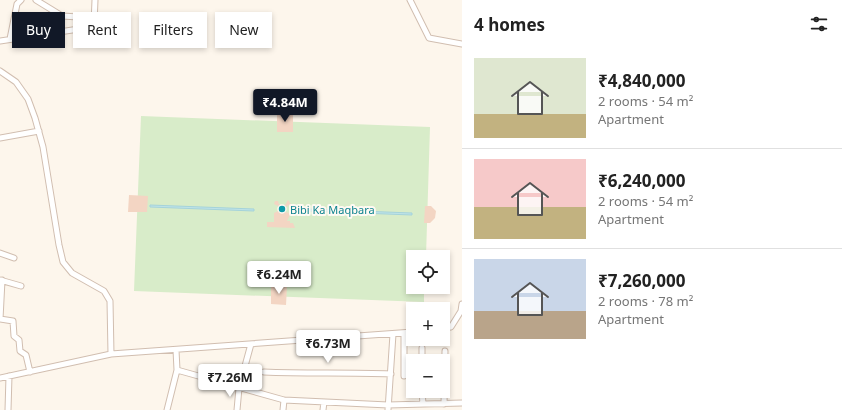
<!DOCTYPE html>
<html lang="en">
<head>
<meta charset="utf-8">
<style>
	body { margin:0; font-family:"Noto Sans",sans-serif; background:#f2f2f2; color:#222; height:100vh; display:flex; flex-direction:column; font-size:15px; white-space:nowrap }
	* { box-sizing:border-box; margin:0 }
	p { font-size:13px; color:#767676 }
	.icon { flex:none; width:22px; height:22px; fill:none; stroke:currentColor; stroke-width:2; stroke-linecap:round; stroke-linejoin:round }
	.map { position:relative; flex:1; overflow:hidden }
	.sheet { display:flex; flex-direction:column; background:#fff; width:380px }
	.sheet>* { flex:none }
	.guide { position:absolute; left:12px; top:12px; width:380px; height:36px; display:flex; gap:8px }
	.tools { position:absolute; left:406px; top:250px; display:grid; gap:8px }
	.tools a { display:grid; place-items:center; width:44px; height:44px; border-radius:0px; background:#fff; box-shadow:0 2px 6px #0003; font-size:20px }
	.price { position:absolute; translate:-50% -34px; padding:0 9px; border-radius:4px; background:#fff; color:#222; font-size:13px; line-height:26px; filter:drop-shadow(0 1px 2px #0008) }
	.price::after { content:''; position:absolute; left:50%; top:24px; width:12px; height:9px; margin-left:-6px; background:inherit; clip-path:polygon(0 0,100% 0,50% 100%) }
	.price.on { background:#111827; color:#fff }
	ul { padding:0; list-style:none }
	li { display:flex; align-items:center; gap:12px; height:100px; padding:0 12px }
	li+li { border-top:1px solid #e0e0e0 }
	li span { display:grid; place-items:center; flex:none; width:112px; height:80px; border-radius:0px; color:#555 }
	li>.icon { margin-inline-start:auto }
	span .icon { width:48px; height:48px; fill:#fffc; stroke-width:1 }
	li b { font-size:17px }
	h2 { display:flex; justify-content:space-between; align-items:center; height:48px; padding:0 12px; font-size:17px }
	.chip { padding:0 14px; border-radius:0px; background:#fff; box-shadow:0 2px 6px #0003; font-size:14px; line-height:36px }
	.chip.on { background:#111827; color:#fff }
	main { display:flex; flex:1; min-height:0 }
	.map>svg:first-child { display:block }
	.green { fill:#d8ecc9 }
	.water { fill:#bfe3e8; stroke:#a5d3da }
	.building { fill:#f3d5c3 }
	.lines { fill:none; stroke-linecap:round; stroke-linejoin:round }
	.street-casing { stroke:#d1beb0; stroke-width:7 }
	.street { stroke:#fff; stroke-width:5 }
	.culture-dot { fill:#0f9aa8; stroke:#fffaf3; stroke-width:1.5 }
	.labels { text-anchor:middle; dominant-baseline:central; stroke-width:4; stroke-linejoin:round; paint-order:stroke }
	.culture-label { font-size:11px; fill:#0d838f; stroke:#fffaf3; text-anchor:start }
</style>
</head>
<body>
<main>
<div class="map">
<svg width="462" height="410" viewBox="0 0 462 410">
	<rect width="100%" height="100%" fill="#fdf6ec"/>
	<path class="green" d="M141 116 430 127 426 257H413V287H424V302L134 291Z"/>
	<path class="water" d="M150 205 254 209V211L150 207Z
		M308 209 412 213V215L308 211Z"/>
	<path class="building" d="M277 113 293 114V132H277Z
		M129 195 148 196 147 212H128Z
		M288 200 291 204 286 207V212L289 213 290 215 287 221H290V223H293L295 228 267 227V222H274V213L278 211V206L274 204 275 201H278L279 204 285 205Z
		M425 206H431L436 211 435 218 430 223H424Z
		M271 285 287 286 286 305 271 304Z"/>
	<g class="lines">
		<g class="street-casing">
			<path id="street" d="M36 0 62 16 95 18
				M410 0 429 38 462 44
				M10 39 17 4 21 0
				M0 41 92 27 94 24 95 0
				M0 71 16 82 28 99 35 118 43 147 59 245 63 262 72 273 104 291 110 301 111 354
				M0 138 39 131
				M0 253 14 258
				M0 280 21 286
				M2 280 0 319 13 321 14 336 19 340 20 351 26 355 30 372
				M443 328 451 327 461 311 462 304
				M422 348V361
				M176 350 177 370 284 400 388 405 462 403
				M264 372C306 374 348 372 391 374
				M404 376V333
				M0 378 111 354 413 332
				M422 391 423 404
				M444 404 445 351
				M8 410 9 376
				M167 410 177 370
				M237 410 239 388 251 344
				M283 410 284 400
				M323 410 324 402
				M388 410 393 334"/>
		</g>
		<use href="#street" class="street"/>
	</g>
	<circle class="culture-dot" cx="282" cy="209" r="4"/>
	<g class="labels">
		<g class="culture-label">
			<text x="290" y="209">Bibi Ka Maqbara</text>
		</g>
	</g>
</svg>
<div class="tools">
<a><svg class="icon" aria-label="locate" viewBox="0 0 24 24"><circle cx="12" cy="12" r="6"/><path d="M12 2v4M12 18v4M2 12h4M18 12h4"/></svg></a>
<a>+</a>
<a>−</a>
</div>
<b class="price on" style="left:285px;top:123px">₹4.84M</b>
<b class="price" style="left:279px;top:295px">₹6.24M</b>
<b class="price" style="left:328px;top:364px">₹6.73M</b>
<b class="price" style="left:230px;top:398px">₹7.26M</b>
<div class="guide">
<a class="chip on">Buy</a>
<a class="chip">Rent</a>
<a class="chip">Filters</a>
<a class="chip">New</a>
</div>
</div>
<section class="sheet">
<h2>4 homes<svg class="icon" aria-label="filters" viewBox="0 0 24 24"><path d="M4 7h16M4 17h16"/><circle cx="9" cy="7" r="2"/><circle cx="15" cy="17" r="2"/></svg></h2>
<ul>
<li><span style="background:linear-gradient(#dfe7d0 70%,#c2b280 0)"><svg class="icon" aria-label="home" viewBox="0 0 24 24"><path d="M3 11l9-7 9 7M6 9v11h12V9"/></svg></span><div><b>₹4,840,000</b><p>2 rooms · 54 m²</p><p>Apartment</p></div></li>
<li><span style="background:linear-gradient(#f6c9c9 60%,#c2b280 0)"><svg class="icon" aria-label="home" viewBox="0 0 24 24"><path d="M3 11l9-7 9 7M6 9v11h12V9"/></svg></span><div><b>₹6,240,000</b><p>2 rooms · 54 m²</p><p>Apartment</p></div></li>
<li><span style="background:linear-gradient(#c9d6e8 65%,#b9a48a 0)"><svg class="icon" aria-label="home" viewBox="0 0 24 24"><path d="M3 11l9-7 9 7M6 9v11h12V9"/></svg></span><div><b>₹7,260,000</b><p>2 rooms · 78 m²</p><p>Apartment</p></div></li>
</ul>
</section>
</main>
</body>
</html>
